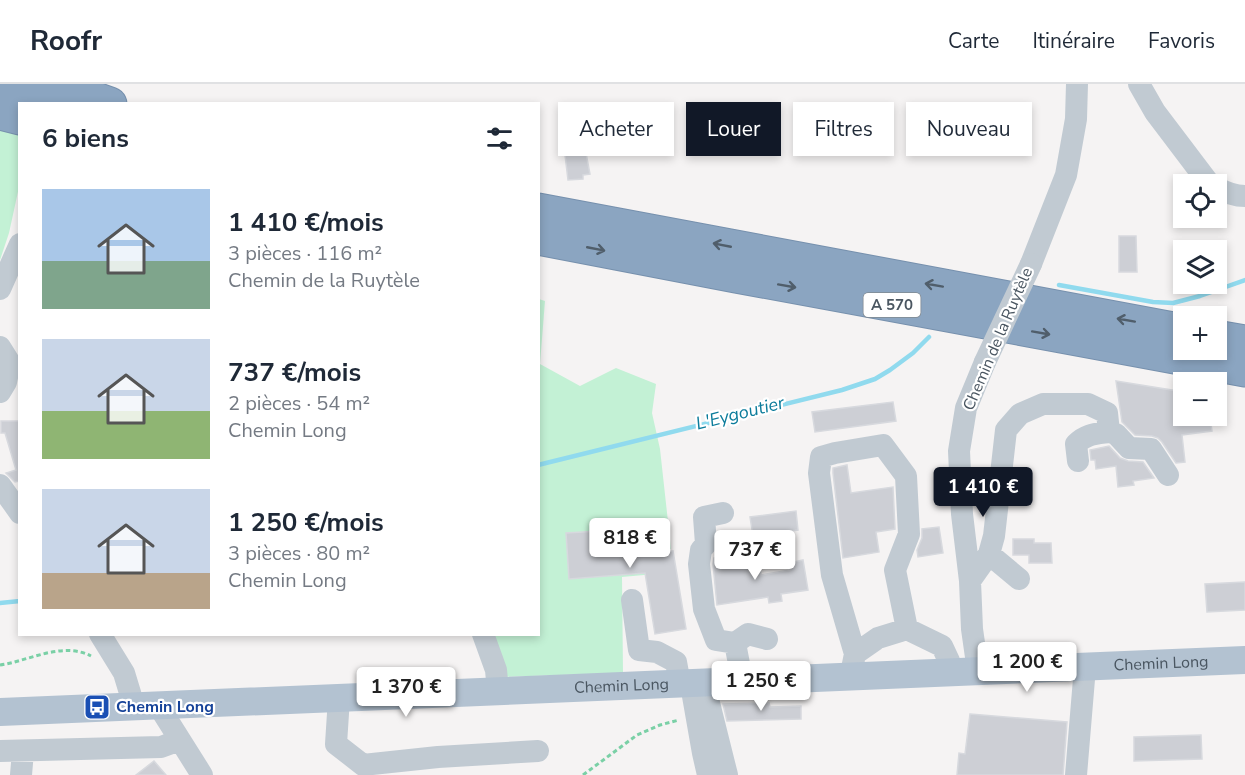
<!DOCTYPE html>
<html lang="fr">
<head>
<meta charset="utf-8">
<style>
	body { margin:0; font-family:"Nunito Sans",sans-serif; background:#f2f2f3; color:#1f2937; height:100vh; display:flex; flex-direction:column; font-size:22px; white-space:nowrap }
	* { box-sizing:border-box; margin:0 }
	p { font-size:20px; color:#747a83 }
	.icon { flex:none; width:33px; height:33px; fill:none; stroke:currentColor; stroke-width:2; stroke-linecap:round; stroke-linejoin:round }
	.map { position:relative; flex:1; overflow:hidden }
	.details { position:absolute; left:18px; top:18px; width:522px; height:534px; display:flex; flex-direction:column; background:#fff; border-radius:0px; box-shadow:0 3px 9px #0003 }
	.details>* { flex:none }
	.banner { position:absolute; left:558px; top:18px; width:570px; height:54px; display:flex; gap:12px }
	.buttons { position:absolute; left:1173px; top:90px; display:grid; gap:12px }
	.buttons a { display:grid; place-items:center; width:54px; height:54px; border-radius:0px; background:#fff; box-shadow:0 3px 9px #0003; font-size:30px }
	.price { position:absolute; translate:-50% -51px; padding:0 14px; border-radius:6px; background:#fff; color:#222; font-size:20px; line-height:39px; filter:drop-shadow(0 2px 3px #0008) }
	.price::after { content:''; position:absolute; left:50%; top:36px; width:18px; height:14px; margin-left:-9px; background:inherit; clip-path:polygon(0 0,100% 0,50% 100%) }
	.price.current { background:#111827; color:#fff }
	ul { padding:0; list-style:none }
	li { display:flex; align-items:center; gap:18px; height:150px; padding:0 24px }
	li span { display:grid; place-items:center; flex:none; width:168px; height:120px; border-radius:0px; color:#555 }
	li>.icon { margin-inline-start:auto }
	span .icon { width:72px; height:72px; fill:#fffc; stroke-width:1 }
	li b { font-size:26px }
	h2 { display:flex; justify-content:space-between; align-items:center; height:72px; padding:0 24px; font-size:26px }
	.chip { padding:0 21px; border-radius:0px; background:#fff; box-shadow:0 3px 9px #0003; font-size:21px; line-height:54px }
	.chip.current { background:#111827; color:#fff }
	header { display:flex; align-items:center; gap:36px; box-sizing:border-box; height:84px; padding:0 30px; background:#fff; border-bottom:2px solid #e0e1e3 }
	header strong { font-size:28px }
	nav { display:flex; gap:33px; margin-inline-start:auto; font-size:21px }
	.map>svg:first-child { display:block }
	.green { fill:#c3f1d5 }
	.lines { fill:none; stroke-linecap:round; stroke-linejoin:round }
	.stream { stroke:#90daee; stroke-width:4.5 }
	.building { fill:#cdcfd5; stroke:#d7d9de; stroke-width:1.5 }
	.highway-casing { stroke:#7690ad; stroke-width:35 }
	.path { stroke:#7ad0a6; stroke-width:3; stroke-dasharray:4.5 3; stroke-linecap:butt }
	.minor { stroke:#c1cad2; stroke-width:22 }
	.major { stroke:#b3c2d1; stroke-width:28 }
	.highway { stroke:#8ba5c1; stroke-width:33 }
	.minor-bridge { stroke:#c1cad2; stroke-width:22 }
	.oneway { stroke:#505e6b }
	.labels { text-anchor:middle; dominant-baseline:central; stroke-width:4.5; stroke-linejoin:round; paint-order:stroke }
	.shield { fill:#fff; stroke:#808990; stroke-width:1.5 }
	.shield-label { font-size:15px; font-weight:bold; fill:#4a5661 }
	.street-label { font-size:16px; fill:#4a5661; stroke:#fff }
	.transit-label { font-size:16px; font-weight:bold; fill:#164399; stroke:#fff; text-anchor:start }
	.water-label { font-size:18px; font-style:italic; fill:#0c7c9b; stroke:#fff }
</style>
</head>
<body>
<header>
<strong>Roofr</strong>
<nav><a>Carte</a><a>Itinéraire</a><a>Favoris</a></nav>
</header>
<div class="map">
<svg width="1245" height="691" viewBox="0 0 1245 691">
	<rect width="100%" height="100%" fill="#f5f3f3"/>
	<path class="green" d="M0 45 20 49 19 103 9 149 0 176Z
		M539 215 545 217 540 280 580 302 616 284 656 300 652 329 660 365 671 465 653 466 655 490 622 493 623 589 502 593 487 551 538 550Z"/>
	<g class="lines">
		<path class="stream" d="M1059 201 1153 218 1173 219 1200 212 1245 196
			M538 381 842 306 875 295 890 286 913 269 929 253
			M0 519 20 517"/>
	</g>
	<path class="building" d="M586 69 590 90 583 91V95L568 96 565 71Z
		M1119 152H1136L1137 188H1119Z
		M1116 297 1184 308V332H1210L1212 347 1182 351 1185 378 1176 379 1162 358 1158 354 1152 352 1135 351 1122 338Z
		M893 318 896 337 815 348 812 328Z
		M1 337H20V397L15 398 6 389 16 386 5 349H1Z
		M1109 362 1120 374 1128 377 1143 378 1154 394 1133 397 1134 401 1118 403 1116 382 1096 385 1095 376H1091L1090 366Z
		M847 381 851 409 893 403 895 445 876 448 879 468 843 474 833 389V384Z
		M796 427 798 446 753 452 750 433Z
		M939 443 943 469 918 473 917 466 922 454V445Z
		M650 444 652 471 673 467 686 545 655 550 645 489 569 495 566 449Z
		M1013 455H1034V459H1051L1052 479H1029V471H1013Z
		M737 470 739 480 759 476 761 491 790 486 789 479 803 476 808 506 781 510 782 517 769 519 768 513 717 521 713 480 714 474Z
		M1245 498V526L1207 528 1205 500Z
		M769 619 770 623 801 622V635L727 637 723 620Z
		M970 630 1067 638 1063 691H957L959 669 965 670Z
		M1201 651 1202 675 1134 677V653Z
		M154 677 166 691H136Z"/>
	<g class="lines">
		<g class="highway-casing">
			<path id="highway" d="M54 0 110 20
				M0 3 62 20
				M0 29 20 34
				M538 126 1184 247
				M538 154 736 192 1245 286
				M1216 253 1245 258"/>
		</g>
		<path class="path" d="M0 581C29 577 62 557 91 572
			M583 691 637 651 660 641 679 636"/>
		<path class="minor" d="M1139 0 1155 28 1208 98 1212 100
			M1216 103C1226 109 1234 112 1245 112
			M1031 180 1066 91 1076 35 1077 0
			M0 205 20 160
			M0 263 10 279 6 298 0 308
			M1109 348 1116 350 1129 364 1151 365 1168 391
			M0 401 20 429
			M723 429 704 433 706 460 701 466 699 480 704 525 716 556 735 559 740 585V597
			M989 470 1019 495
			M970 497 989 470 994 452 1006 346 1020 330 1043 320H1088L1107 329 1109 348C1095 350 1086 350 1076 360L1078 377
			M632 516 639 566 657 568 676 578 680 600
			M100 550 124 589 134 622
			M483 550 496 586 498 607
			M735 559 748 550 767 555
			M855 570 832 491 819 389 821 373 835 369 883 361 906 392 909 450 895 486 907 545
			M852 585 855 570 878 554 907 545 942 562 949 577 950 589
			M978 587 972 545 970 497 962 430 959 367 966 324 985 278
			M704 599 727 691
			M693 612 703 669 708 691
			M339 614 336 660 363 681 438 673 538 667
			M158 621 202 691
			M0 667 161 663 180 656
			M21 691 23 667
			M1076 691 1085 583"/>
		<path class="major" id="s1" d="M0 628 1245 576"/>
		<use href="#highway" class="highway"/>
		<path class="minor-bridge" d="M985 278 1031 180"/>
	</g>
	<defs><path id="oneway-shaft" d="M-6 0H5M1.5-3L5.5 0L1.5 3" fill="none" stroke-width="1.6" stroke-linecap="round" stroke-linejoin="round" transform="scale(1.5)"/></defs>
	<g class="oneway">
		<use href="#oneway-shaft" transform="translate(722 161) rotate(-169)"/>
		<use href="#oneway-shaft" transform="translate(596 165) rotate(11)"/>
		<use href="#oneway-shaft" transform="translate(934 201) rotate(-170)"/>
		<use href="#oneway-shaft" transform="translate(787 202) rotate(10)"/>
		<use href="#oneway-shaft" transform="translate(1126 236) rotate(-170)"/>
		<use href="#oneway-shaft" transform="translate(1041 249) rotate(10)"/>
	</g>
	<defs>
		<g id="bus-square" transform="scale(1.35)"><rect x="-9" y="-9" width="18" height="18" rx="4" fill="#1a4fb4" stroke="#fff"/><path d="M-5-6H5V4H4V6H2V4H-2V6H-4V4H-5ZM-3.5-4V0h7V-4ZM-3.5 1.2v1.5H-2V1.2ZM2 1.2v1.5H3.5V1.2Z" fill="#fff"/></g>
	</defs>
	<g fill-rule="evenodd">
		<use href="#bus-square" x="97" y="623"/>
	</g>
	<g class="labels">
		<rect class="shield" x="863.5" y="209" width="57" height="24" rx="4.5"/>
		<g class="shield-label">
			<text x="892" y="221">A 570</text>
		</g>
		<g class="street-label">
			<text transform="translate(998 255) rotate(-67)">Chemin de la Ruytèle</text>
			<text stroke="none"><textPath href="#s1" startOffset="1162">Chemin Long</textPath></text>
			<text stroke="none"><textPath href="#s1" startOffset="622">Chemin Long</textPath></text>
		</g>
		<g class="transit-label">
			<text x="116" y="623">Chemin Long</text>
		</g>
		<g class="water-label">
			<text transform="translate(740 329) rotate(-14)">L'Eygoutier</text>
		</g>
	</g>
</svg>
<div class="buttons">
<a><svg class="icon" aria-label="locate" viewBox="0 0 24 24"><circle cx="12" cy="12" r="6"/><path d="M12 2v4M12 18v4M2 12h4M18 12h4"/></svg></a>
<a><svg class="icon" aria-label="layers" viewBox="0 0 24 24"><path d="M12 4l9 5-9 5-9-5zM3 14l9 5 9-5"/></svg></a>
<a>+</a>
<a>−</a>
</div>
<b class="price current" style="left:983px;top:434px">1 410 €</b>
<b class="price" style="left:630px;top:485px">818 €</b>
<b class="price" style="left:755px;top:497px">737 €</b>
<b class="price" style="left:1027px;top:609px">1 200 €</b>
<b class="price" style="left:761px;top:628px">1 250 €</b>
<b class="price" style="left:406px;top:634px">1 370 €</b>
<div class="banner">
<a class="chip">Acheter</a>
<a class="chip current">Louer</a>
<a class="chip">Filtres</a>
<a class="chip">Nouveau</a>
</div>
<section class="details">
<h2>6 biens<svg class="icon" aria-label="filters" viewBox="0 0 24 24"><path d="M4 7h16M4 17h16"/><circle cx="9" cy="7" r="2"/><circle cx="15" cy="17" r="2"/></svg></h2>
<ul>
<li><span style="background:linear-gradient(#a9c7e8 60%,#7fa58c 0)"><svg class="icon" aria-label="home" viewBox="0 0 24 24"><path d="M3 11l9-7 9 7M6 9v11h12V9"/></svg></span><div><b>1 410 €/mois</b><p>3 pièces · 116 m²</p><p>Chemin de la Ruytèle</p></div></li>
<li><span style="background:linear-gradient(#c9d6e8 60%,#8fb573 0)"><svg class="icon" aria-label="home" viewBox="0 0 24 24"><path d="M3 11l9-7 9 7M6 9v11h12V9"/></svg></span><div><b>737 €/mois</b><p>2 pièces · 54 m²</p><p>Chemin Long</p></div></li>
<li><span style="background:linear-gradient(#c9d6e8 70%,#b9a48a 0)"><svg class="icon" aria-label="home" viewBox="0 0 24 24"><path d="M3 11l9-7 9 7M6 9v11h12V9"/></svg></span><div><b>1 250 €/mois</b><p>3 pièces · 80 m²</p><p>Chemin Long</p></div></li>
</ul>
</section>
</div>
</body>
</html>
